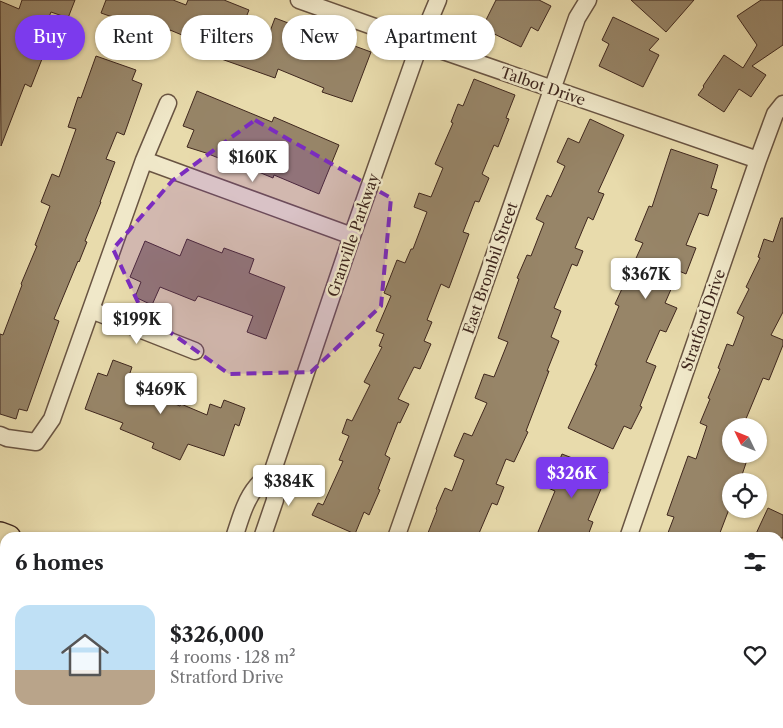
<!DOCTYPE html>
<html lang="en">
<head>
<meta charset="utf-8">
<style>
	body { margin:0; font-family:"Libre Caslon Text",serif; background:#f6f6f6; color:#202124; height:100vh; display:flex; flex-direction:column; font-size:19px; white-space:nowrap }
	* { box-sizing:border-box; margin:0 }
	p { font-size:16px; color:#757577 }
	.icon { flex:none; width:28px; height:28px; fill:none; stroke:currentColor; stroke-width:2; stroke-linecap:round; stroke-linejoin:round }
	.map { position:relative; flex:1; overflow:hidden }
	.drawer { position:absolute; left:0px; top:532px; width:784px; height:196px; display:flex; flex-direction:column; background:#fff; border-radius:15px 15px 0 0; box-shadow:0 1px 4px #0004 }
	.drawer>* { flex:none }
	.hud { position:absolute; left:15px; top:15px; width:500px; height:45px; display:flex; gap:10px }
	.needle { width:32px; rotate:313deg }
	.controls { position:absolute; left:722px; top:418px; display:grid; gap:10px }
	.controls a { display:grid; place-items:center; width:45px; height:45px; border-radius:50%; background:#fff; box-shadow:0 1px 4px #0004; font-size:25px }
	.price { position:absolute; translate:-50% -42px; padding:0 11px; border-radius:5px; background:#fff; color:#222; font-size:16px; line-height:32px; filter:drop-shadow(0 1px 2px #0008) }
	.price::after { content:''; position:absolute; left:50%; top:30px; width:15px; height:11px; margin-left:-8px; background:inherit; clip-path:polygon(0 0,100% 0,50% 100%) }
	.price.on { background:#7c3aed; color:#fff }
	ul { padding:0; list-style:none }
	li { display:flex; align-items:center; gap:15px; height:125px; padding:0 15px }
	li span { display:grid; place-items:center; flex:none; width:140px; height:100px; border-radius:15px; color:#555 }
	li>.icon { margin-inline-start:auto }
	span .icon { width:60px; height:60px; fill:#fffc; stroke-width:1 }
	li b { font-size:21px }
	h2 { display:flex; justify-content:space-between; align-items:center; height:60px; padding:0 15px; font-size:21px }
	.chip { padding:0 18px; border-radius:22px; background:#fff; box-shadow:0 1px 4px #0004; font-size:18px; line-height:45px }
	.chip.on { background:#7c3aed; color:#fff }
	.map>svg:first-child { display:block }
	.building { fill:#978568; stroke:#3f271e }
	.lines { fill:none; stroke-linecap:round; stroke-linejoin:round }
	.street-casing { stroke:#695442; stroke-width:19 }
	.secondary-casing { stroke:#3f271e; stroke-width:25 }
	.primary-casing { stroke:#3f271e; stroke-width:28 }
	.street { stroke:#f0e8c9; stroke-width:16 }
	.secondary { stroke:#f0e8c9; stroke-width:22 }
	.primary { stroke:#e8dbac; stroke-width:25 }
	.marked { fill:#7b2cbf; fill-opacity:0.2; stroke:#7b2cbf; stroke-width:4; stroke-dasharray:10 6; stroke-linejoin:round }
	.labels { text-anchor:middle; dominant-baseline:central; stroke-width:5; stroke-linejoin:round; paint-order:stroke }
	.street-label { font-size:15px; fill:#3f271e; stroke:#f0e8c9 }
</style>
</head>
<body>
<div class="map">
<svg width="783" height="728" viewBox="0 0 783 728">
	<rect width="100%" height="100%" fill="#e8dbac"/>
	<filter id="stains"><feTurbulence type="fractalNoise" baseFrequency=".004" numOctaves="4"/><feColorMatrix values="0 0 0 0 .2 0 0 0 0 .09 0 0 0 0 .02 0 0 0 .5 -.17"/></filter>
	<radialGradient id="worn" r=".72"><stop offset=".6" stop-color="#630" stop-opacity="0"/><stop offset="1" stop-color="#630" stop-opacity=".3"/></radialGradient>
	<path class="building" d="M22 0H75L68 18 51 12 33 55 42 59 31 87 25 84 1 146 0 1 19 9Z
		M106 0H173L186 5 188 0H224L249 10 243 25 269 34 275 18 304 29 305 28 340 43 341 41 371 52 352 102 322 92 324 88 278 69 275 78 210 55 213 48 170 30 166 39 137 29 138 26 101 13Z
		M496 0H539L551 6 538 31 531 27 521 47 482 28Z
		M631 0H694L666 32Z
		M761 0H783V45L752 66 766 75 751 97 739 89 724 112 698 95 704 87 703 86 724 55 743 68 757 45 737 16Z
		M613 17 659 39 649 50 659 55 643 87 599 66 609 44 602 40Z
		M96 56 136 70 132 80 142 84 124 135 117 132 106 159 115 162 100 202H101L85 241 87 242 79 262 78 261 54 319 59 321 27 411 19 409 16 419 0 414V334L3 335 22 285 21 284 37 246 35 245 50 206 41 202 52 174 59 177 76 129 68 127 78 97 81 98Z
		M474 79 515 95 506 118 509 119 498 147 494 145 482 174 489 178 479 202 475 201 463 232 469 234 449 288 441 284 427 320 432 322 424 341 431 344 420 369 414 367 398 399 409 404 400 423 398 422 385 455 390 458 378 489 380 490 369 515 364 512 355 534 312 515 318 503 323 505 343 461 339 460 349 436 342 433 347 419 352 421 370 385 364 382 382 347 379 346 384 334 376 331 391 296 384 293 397 260 405 263 411 249H413L427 212 414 207 419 193 431 197 443 168 435 164 453 123 451 122 458 104 463 106Z
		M197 91 272 122 274 117 339 145 319 194 274 175 273 178 237 163 236 165 206 153 187 147 194 130 183 126Z
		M590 119 624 135 598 192 604 194 593 220 588 217 575 248 583 251 577 266 572 264 554 308 561 311 551 337 559 341 547 371H549L526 431 528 432 514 462 506 459 496 484 504 487 497 505 492 503 477 538H426L437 510 436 509 445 488 452 491 464 460 454 456 464 433 472 436 487 403 475 398 484 374 494 377 508 342 498 338 519 279 517 278 527 255 531 256 544 223 536 219 547 195 551 197 565 166 557 162 568 138 579 143Z
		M671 149 718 165 711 188 717 190 708 216 699 213 686 245 696 248 686 274 679 271 665 303 677 308 666 332 660 330 646 362 656 366 640 406 642 407 631 429 624 426 613 449 568 428 597 365H595L619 306 615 304 643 243 635 240 649 206 652 207Z
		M781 218H783V312L771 335 783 340V345L769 380 763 378 743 426H731V454H749L740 481H731V504L718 538H666L674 517 667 515 688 456 696 459 707 426 700 423 710 399 708 398 720 369 718 368 727 344 733 346 744 317 737 313 749 289 746 287 760 258 758 257 764 239 773 242Z
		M187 239 222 253 224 248 254 259 249 273 285 287 266 339 247 332 253 316 198 296 195 301 160 287 152 305 135 297 141 282 130 277 145 241 180 256Z
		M113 360 132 367 129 376 159 387 155 396 180 406 181 404 207 415 210 404 221 408 224 400 245 408 239 426 235 424 224 456 188 444 180 460 152 448 154 443 120 429 123 423 85 409 98 373 107 376Z
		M562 454 608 472 588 520 593 522 587 538H552L538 532 555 491 548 488Z
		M768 508 783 515V538H754Z"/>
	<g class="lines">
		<g class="street-casing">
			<path id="street" d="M299 0 420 43 758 160
				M144 160 352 236
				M91 310 195 351
				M0 435 7 438 36 442 52 419 144 160 168 103
				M234 538C240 520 245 500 257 486 261 481 267 477 272 473
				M262 538 275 500V490L272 473 352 236 420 43 438 0
				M396 538 577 18 588 0
				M628 538 758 160 775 114 783 104
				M762 724 775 728"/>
		</g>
		<g class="secondary-casing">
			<path id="secondary" d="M170 728 171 724
				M199 728V724"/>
		</g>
		<g class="primary-casing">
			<path id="primary" d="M0 535 8 538
				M0 577 5 578
				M422 724 434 728
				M541 724 554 728"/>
		</g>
		<use href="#street" class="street"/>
		<use href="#secondary" class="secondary"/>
		<use href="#primary" class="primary"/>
	</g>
	<path class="marked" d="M255 120 391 198 381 306 311 372 229 374 143 313 113 249 172 181Z"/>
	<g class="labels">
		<g class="street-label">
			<text transform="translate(543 86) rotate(19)">Talbot Drive</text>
			<text transform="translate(353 235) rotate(-71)">Granville Parkway</text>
			<text transform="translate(490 268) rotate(-71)">East Brombil Street</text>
			<text transform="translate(703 320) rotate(-71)">Stratford Drive</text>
		</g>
	</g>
	<rect width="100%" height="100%" filter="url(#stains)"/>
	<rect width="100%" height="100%" fill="url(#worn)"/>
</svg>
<div class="controls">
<a><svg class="needle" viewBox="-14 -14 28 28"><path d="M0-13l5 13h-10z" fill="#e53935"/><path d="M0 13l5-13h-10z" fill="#757577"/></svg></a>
<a><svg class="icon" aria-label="locate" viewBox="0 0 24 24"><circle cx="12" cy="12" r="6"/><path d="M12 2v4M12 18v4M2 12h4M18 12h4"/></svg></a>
</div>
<b class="price" style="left:253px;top:183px">$160K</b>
<b class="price" style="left:646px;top:300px">$367K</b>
<b class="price" style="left:137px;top:345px">$199K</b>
<b class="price" style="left:161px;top:415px">$469K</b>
<b class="price on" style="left:572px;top:499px">$326K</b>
<b class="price" style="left:289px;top:507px">$384K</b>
<div class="hud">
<a class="chip on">Buy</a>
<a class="chip">Rent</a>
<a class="chip">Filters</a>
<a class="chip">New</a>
<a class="chip">Apartment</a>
</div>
<section class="drawer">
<h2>6 homes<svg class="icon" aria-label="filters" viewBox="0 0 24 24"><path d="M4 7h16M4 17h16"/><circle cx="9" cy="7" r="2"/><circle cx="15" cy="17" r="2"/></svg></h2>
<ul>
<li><span style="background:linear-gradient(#bfe0f5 65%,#b9a48a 0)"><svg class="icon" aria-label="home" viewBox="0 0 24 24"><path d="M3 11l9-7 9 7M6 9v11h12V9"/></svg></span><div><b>$326,000</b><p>4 rooms · 128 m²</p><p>Stratford Drive</p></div><svg class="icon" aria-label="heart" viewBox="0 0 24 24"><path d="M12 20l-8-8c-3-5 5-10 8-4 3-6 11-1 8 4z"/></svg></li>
</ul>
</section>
</div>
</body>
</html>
